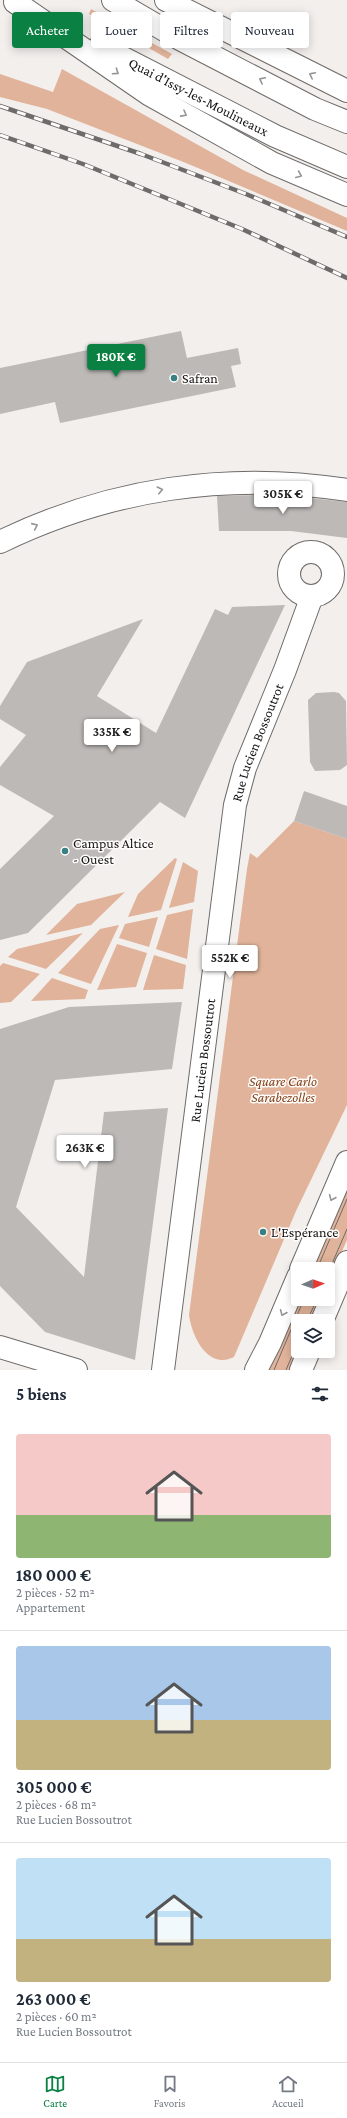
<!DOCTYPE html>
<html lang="fr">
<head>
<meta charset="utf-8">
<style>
	body { margin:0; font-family:"Crimson Pro",serif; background:#f2f2f3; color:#1f2937; height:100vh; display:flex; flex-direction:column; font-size:15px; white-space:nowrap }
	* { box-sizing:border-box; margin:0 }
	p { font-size:13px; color:#747a83 }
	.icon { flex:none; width:22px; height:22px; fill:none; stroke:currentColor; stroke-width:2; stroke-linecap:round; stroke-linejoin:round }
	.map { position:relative; height:1370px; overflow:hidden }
	.panel { display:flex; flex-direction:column; background:#fff; flex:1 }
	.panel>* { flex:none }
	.top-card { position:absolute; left:12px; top:12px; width:323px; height:36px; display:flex; gap:8px }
	.needle { width:26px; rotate:88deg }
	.tools { position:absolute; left:291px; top:1262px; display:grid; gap:8px }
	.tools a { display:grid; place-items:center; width:44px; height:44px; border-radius:4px; background:#fff; box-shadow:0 2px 10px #0003; font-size:20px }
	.price { position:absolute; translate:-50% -34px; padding:0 9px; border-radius:4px; background:#fff; color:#222; font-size:13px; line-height:26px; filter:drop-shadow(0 1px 2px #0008) }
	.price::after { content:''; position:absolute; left:50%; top:24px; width:12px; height:9px; margin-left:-6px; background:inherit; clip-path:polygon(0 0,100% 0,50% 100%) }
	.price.on { background:#0b8043; color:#fff }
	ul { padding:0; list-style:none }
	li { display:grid; align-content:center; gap:8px; height:212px; padding:0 16px }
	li+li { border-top:1px solid #e0e1e3 }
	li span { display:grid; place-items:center; height:124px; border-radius:4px; color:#555 }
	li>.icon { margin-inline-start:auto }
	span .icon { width:72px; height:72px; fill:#fffc; stroke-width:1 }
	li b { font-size:17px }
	h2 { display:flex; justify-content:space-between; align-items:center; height:48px; padding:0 16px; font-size:17px }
	.pill { padding:0 14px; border-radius:4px; background:#fff; box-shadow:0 2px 10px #0003; font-size:14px; line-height:36px }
	.pill.on { background:#0b8043; color:#fff }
	.menu { display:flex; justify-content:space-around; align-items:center; height:56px; border-top:1px solid #e0e1e3; background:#fff; font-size:11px; color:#747a83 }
	.menu a { display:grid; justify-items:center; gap:2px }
	.menu .on { color:#0b8043 }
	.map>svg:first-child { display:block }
	.green { fill:#e1b39a }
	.building { fill:#bcb9b7 }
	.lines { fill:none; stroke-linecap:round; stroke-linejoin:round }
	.minor-casing { stroke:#6e6b69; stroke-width:24 }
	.major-casing { stroke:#6e6b69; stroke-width:24 }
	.highway-casing { stroke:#6e6b69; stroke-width:24 }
	.minor { stroke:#fff; stroke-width:22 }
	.major { stroke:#fff; stroke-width:22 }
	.highway { stroke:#fff; stroke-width:22 }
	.tram { stroke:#6e6c6b; stroke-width:1 }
	.rail-casing { stroke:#6e6c6b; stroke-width:4.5 }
	.rail { stroke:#fffdfc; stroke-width:3; stroke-dasharray:9; stroke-linecap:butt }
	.oneway { stroke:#969595 }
	.poi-dot { fill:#378083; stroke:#fffdfc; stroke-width:1.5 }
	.labels { text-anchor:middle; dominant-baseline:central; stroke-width:3; stroke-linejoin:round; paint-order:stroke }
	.street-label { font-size:14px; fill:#161414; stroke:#fffdfc }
	.poi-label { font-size:14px; fill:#161414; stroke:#fffdfc; text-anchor:start }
	.park-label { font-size:14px; font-style:italic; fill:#834016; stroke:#fffdfc }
</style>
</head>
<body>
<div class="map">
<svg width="347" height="1370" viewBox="0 0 347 1370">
	<rect width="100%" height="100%" fill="#f2efed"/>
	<path class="green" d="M91 9 172 54 168 59 89 14Z
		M62 69 243 170 347 218V231L186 163 47 109 0 97V74L53 92Z
		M294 821 347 839V1105L296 1211 234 1357C208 1370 192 1337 189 1315L247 869 250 853 257 858Z
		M175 858 177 859 161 910 128 917 138 894Z
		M183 862 198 871 194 902 169 908Z
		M125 892 91 925 46 935 77 904Z
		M193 909 187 959 156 949 167 915Z
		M158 917 149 947 119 938 125 924Z
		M119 925 91 984 58 973 100 929Z
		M83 933 46 969 8 957 17 949Z
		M117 944 147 953 136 987 97 990Z
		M154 955 186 965 183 989 143 990Z
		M3 963 40 974 11 1002 0 1003V966Z
		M52 978 88 990 85 999 31 1001Z
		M347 1183V1240L328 1283V1269H310Z
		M298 1299H321L312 1321H298V1351L291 1370H266Z"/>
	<path class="building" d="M181 331 187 358 238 348 241 364 231 366 236 387 60 423 55 402 0 414V368Z
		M257 495 301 497 347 502V538L291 531H219L217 496Z
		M285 605 185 818 160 802 28 933 0 940V869L54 816 0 785V767L26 735 0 719V706L27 662 143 619 97 696 156 733 215 609 228 615 232 607Z
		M334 692 339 693 346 701 347 765 340 770 315 771 310 762 308 700 316 693Z
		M304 791 347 806V839L294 821Z
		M182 1002 172 1069 55 1080 16 1207 84 1277 104 1112 168 1108 135 1360 45 1332 0 1286V1029L69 1007Z"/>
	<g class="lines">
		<g class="minor-casing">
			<g id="minor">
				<circle cx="311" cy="574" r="22"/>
				<path d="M0 1347 76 1370"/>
				<path id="s1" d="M163 1370 235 805 245 768 285 670 312 596"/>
			</g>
		</g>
		<g class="major-casing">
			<g id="major">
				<path d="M113 0 178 38 315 109 347 122"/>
				<path d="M166 0 347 91"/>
				<path d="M15 2 150 95 272 163 347 195"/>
				<path id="s2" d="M100 46 275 136 347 167"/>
				<path d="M301 1269 347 1162"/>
				<path d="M322 1321 347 1262"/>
				<path d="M256 1370 270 1343 298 1277"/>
				<path d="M301 1370 309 1351"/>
			</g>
		</g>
		<g class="highway-casing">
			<path id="highway" d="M0 542C109 489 227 471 347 490"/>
		</g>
		<use href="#minor" class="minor"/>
		<use href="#major" class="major"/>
		<use href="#highway" class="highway"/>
		<path class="tram" d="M317 1269 347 1199
			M328 1273 347 1229
			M307 1321 317 1299
			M274 1370 304 1299
			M286 1370 298 1342"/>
		<g class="rail-casing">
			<path id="rail" d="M0 106 141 154 246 194 347 237
				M0 135 83 164 242 229 347 278"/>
		</g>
		<use href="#rail" class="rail"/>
	</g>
	<defs><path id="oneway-chevron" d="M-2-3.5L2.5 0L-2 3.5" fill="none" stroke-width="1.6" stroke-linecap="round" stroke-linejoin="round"/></defs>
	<g class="oneway">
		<use href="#oneway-chevron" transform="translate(116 72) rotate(34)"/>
		<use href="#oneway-chevron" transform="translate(312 75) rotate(-153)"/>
		<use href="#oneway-chevron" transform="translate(262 80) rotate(-153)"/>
		<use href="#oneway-chevron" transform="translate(184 114) rotate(29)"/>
		<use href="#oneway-chevron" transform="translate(299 175) rotate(23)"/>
		<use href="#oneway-chevron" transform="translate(160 490) rotate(-13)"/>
		<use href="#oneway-chevron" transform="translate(35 526) rotate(-24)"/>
		<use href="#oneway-chevron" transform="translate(332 1198) rotate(113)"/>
		<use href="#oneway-chevron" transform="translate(283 1313) rotate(113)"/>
	</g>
	<g class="poi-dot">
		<circle cx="174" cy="378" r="4"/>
		<circle cx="65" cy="851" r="4"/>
		<circle cx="263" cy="1232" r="4"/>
	</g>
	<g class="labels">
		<g class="street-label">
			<text stroke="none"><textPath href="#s2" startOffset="111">Quai d'Issy-les-Moulineaux</textPath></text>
			<text stroke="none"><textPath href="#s1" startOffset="636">Rue Lucien Bossoutrot</textPath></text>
			<text stroke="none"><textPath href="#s1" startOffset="312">Rue Lucien Bossoutrot</textPath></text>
		</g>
		<g class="poi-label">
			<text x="182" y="378">Safran</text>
			<text x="73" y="843">Campus Altice<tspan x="73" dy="16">- Ouest</tspan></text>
			<text x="271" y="1232">L'Espérance</text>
		</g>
		<g class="park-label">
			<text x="283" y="1081">Square Carlo<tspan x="283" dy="16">Sarabezolles</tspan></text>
		</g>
	</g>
</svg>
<div class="tools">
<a><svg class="needle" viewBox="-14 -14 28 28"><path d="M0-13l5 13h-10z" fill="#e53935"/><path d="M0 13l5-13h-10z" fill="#747a83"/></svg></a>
<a><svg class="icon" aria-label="layers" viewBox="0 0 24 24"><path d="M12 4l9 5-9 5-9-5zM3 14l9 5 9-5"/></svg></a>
</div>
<b class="price on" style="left:116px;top:378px">180K €</b>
<b class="price" style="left:283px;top:515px">305K €</b>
<b class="price" style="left:112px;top:753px">335K €</b>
<b class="price" style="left:230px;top:979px">552K €</b>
<b class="price" style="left:85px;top:1169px">263K €</b>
<div class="top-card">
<a class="pill on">Acheter</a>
<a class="pill">Louer</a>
<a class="pill">Filtres</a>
<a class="pill">Nouveau</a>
</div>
</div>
<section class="panel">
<h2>5 biens<svg class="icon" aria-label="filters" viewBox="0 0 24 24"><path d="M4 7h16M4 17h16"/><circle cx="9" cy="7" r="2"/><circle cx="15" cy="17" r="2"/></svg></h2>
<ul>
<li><span style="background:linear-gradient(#f6c9c9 65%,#8fb573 0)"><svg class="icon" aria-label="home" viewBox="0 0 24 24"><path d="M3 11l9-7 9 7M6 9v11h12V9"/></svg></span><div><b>180 000 €</b><p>2 pièces · 52 m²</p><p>Appartement</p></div></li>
<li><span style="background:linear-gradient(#a9c7e8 60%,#c2b280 0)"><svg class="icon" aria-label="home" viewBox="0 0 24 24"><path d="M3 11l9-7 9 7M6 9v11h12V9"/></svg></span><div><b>305 000 €</b><p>2 pièces · 68 m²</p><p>Rue Lucien Bossoutrot</p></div></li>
<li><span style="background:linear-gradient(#bfe0f5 65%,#c2b280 0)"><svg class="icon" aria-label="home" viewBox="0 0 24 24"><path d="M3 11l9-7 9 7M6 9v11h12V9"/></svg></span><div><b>263 000 €</b><p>2 pièces · 60 m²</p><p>Rue Lucien Bossoutrot</p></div></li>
</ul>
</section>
<nav class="menu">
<a class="on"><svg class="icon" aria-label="map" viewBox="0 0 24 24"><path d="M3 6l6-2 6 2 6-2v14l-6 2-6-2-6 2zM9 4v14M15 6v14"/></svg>Carte</a>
<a><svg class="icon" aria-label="saved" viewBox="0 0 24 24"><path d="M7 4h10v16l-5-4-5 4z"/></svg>Favoris</a>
<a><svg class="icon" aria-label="home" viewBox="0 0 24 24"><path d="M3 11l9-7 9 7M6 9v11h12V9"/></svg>Accueil</a>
</nav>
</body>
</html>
